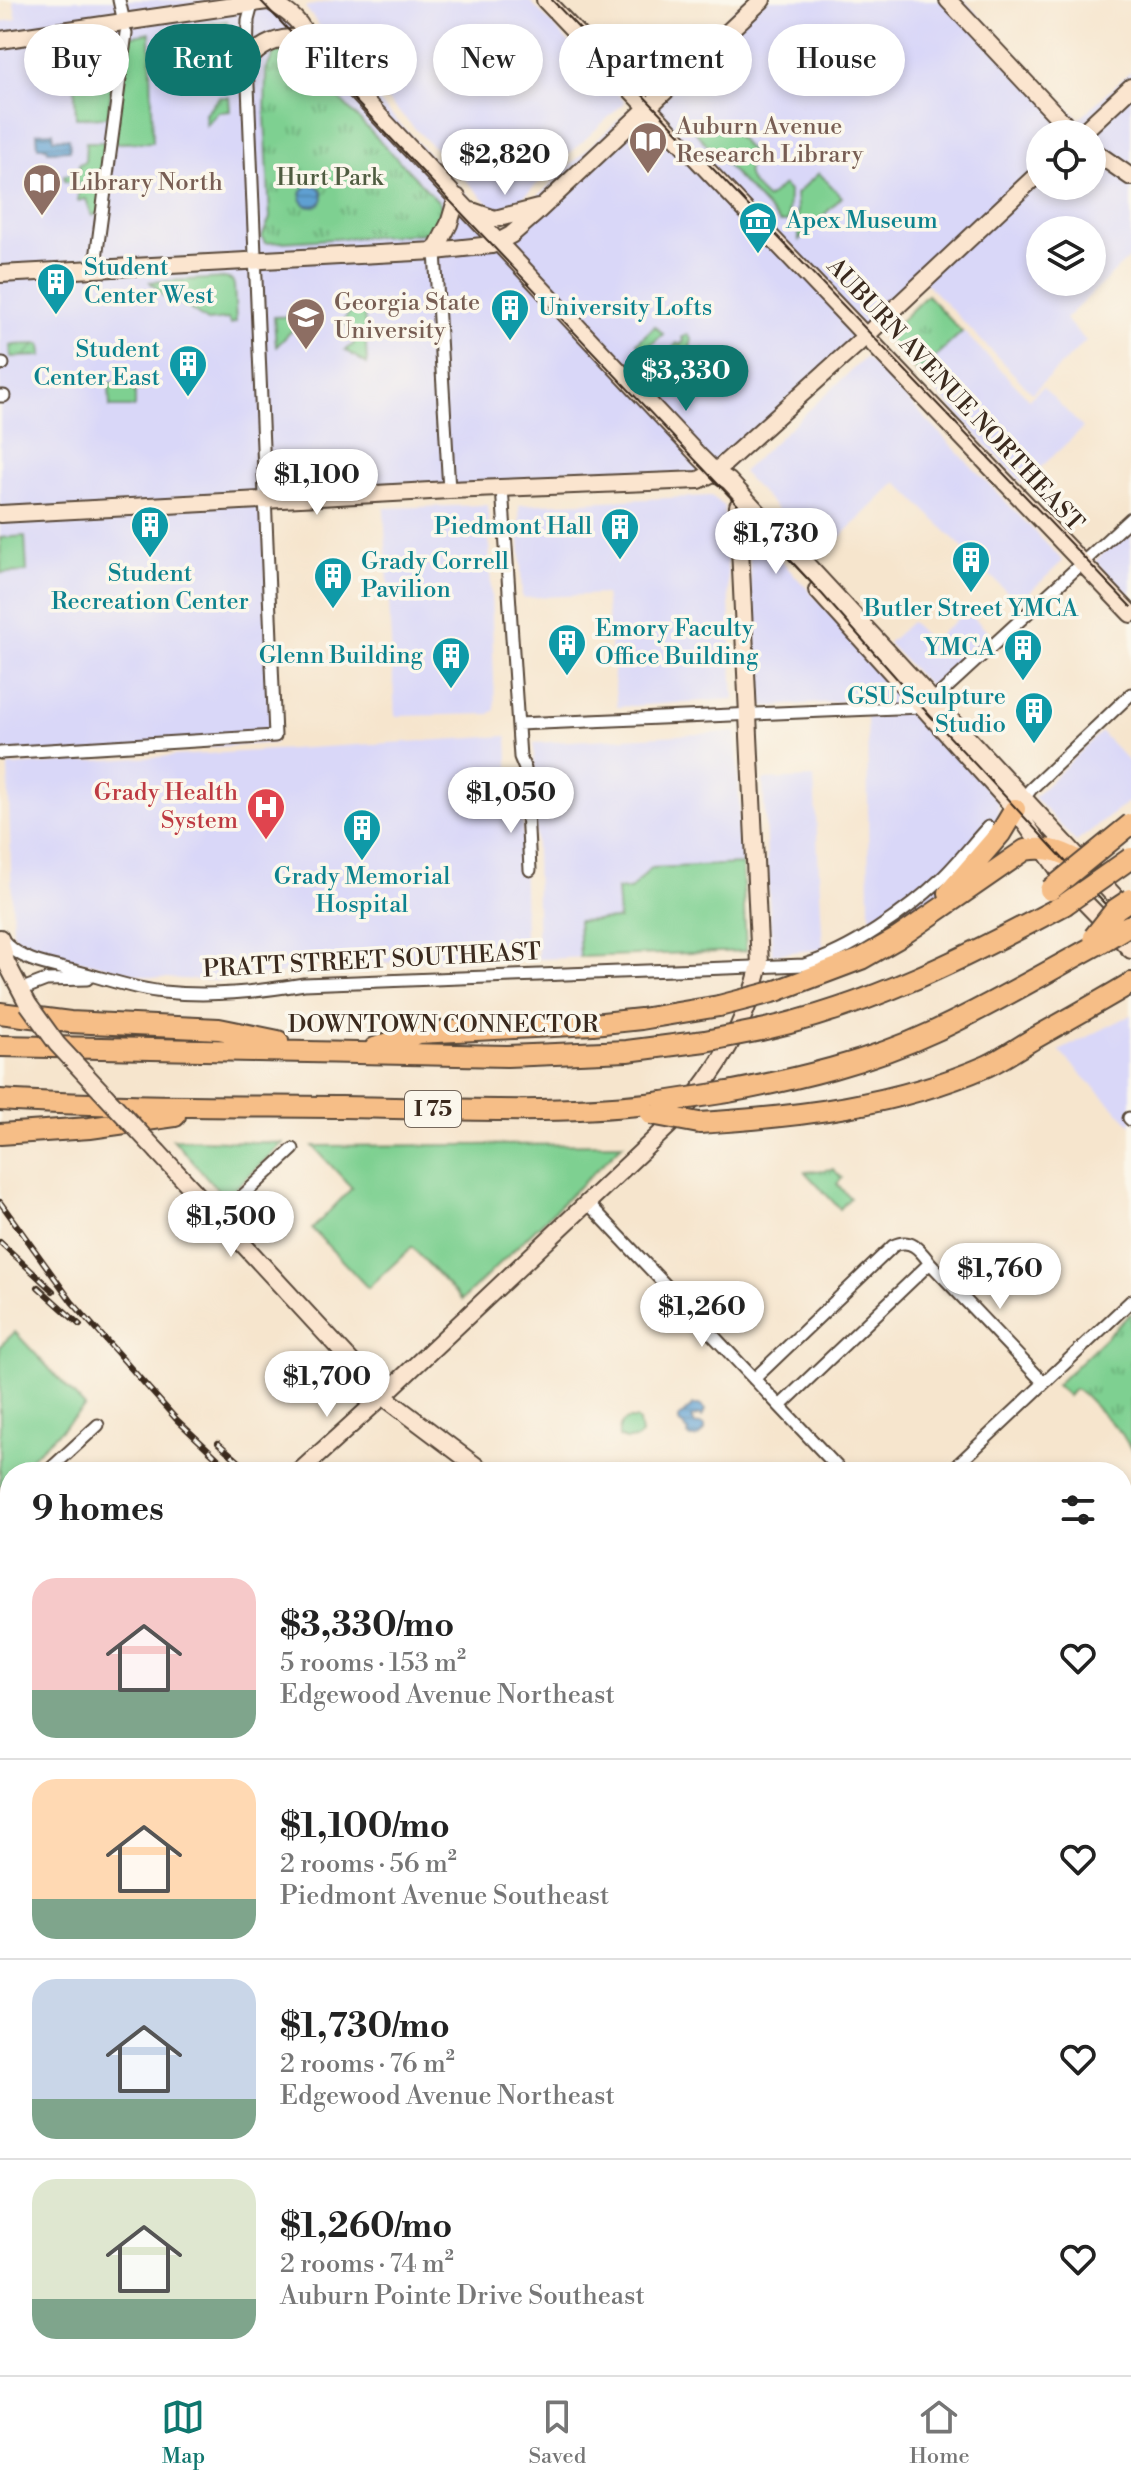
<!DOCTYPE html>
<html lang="en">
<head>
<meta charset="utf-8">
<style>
	body { margin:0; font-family:"Libre Bodoni",serif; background:#f6f6f6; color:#222; height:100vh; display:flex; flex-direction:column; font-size:30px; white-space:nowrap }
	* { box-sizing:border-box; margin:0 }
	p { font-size:26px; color:#767676 }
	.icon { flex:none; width:44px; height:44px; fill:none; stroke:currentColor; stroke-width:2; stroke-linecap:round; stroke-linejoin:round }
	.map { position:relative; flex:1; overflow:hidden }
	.side { position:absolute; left:0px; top:1462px; width:1132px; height:914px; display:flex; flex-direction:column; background:#fff; border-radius:32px 32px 0 0; box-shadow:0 4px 12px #0003 }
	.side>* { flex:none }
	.banner { position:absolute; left:24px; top:24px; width:1084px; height:72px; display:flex; gap:16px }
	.buttons { position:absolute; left:1026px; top:120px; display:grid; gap:16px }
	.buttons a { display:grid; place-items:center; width:80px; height:80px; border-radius:50%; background:#fff; box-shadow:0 4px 12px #0003; font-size:40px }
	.price { position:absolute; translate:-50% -68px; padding:0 18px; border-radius:28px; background:#fff; color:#222; font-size:26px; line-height:52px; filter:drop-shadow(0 2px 4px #0008) }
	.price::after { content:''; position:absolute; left:50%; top:48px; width:24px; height:18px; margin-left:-12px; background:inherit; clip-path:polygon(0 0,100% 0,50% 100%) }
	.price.current { background:#0f766e; color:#fff }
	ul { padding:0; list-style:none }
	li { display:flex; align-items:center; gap:24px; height:200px; padding:0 32px }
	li+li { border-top:2px solid #e0e0e0 }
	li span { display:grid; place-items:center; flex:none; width:224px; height:160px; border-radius:24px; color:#555 }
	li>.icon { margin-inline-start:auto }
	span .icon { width:96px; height:96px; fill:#fffc; stroke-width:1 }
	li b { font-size:34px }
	h2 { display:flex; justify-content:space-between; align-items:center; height:96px; padding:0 32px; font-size:34px }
	.chip { padding:0 28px; border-radius:36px; background:#fff; box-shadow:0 4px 12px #0003; font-size:28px; line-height:72px }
	.chip.current { background:#0f766e; color:#fff }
	.menu { display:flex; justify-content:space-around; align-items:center; height:112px; border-top:2px solid #e0e0e0; background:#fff; font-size:22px; color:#767676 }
	.menu a { display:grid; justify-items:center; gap:4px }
	.menu .current { color:#0f766e }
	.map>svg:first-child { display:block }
	.built { fill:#d9d7f8; fill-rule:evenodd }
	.grass { fill:#7ed091; stroke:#5c7d58; stroke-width:2 }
	.cemetery { fill:url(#cemetery-stones); stroke:#5c7d58; stroke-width:2 }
	.park { fill:url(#park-tufts); stroke:#5c7d58; stroke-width:2 }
	.garden { fill:url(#garden-furrows); stroke:#5c7d58; stroke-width:2 }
	.water { fill:url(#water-rules); stroke:#4d6578; stroke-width:2 }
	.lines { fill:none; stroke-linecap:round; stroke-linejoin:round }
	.street-casing { stroke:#574638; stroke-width:15 }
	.secondary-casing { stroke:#574638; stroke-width:20 }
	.primary-casing { stroke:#574638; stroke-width:22 }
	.highway-casing { stroke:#574638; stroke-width:24 }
	.street { stroke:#fff; stroke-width:11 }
	.secondary { stroke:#fbe5cf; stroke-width:16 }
	.primary { stroke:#f6be87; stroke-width:18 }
	.highway { stroke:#f6be87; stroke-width:20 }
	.tram { stroke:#3b2a1e; stroke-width:2 }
	.rail-casing { stroke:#3b2a1e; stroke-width:6 }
	.rail { stroke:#fbf7ec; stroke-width:3; stroke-dasharray:9; stroke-linecap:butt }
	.secondary-bridge-casing { stroke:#574638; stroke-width:20; stroke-linecap:butt }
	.highway-bridge-casing { stroke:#574638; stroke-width:24; stroke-linecap:butt }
	.secondary-bridge { stroke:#fbe5cf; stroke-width:16 }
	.highway-bridge { stroke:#f6be87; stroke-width:20 }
	.labels { text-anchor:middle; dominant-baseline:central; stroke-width:7; stroke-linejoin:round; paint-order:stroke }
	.shield { fill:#fbf7ec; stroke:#75685c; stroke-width:2 }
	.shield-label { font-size:22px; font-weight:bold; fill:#3b2a1e }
	.education-label { font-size:24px; fill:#785e54; stroke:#fbf7ec; text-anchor:start }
	.park-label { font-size:24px; fill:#4f5c40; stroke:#fbf7ec }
	.culture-label { font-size:24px; fill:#0d838f; stroke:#fbf7ec; text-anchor:start }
	.street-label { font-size:24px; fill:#3b2a1e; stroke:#fbf7ec }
	.health-label { font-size:24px; fill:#be3a42; stroke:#fbf7ec; text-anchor:end }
</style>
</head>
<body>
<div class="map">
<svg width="1131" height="2375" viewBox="0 0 1131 2375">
	<defs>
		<pattern id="cemetery-stones" width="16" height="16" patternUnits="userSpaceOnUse" patternTransform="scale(2)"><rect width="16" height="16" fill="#7ed091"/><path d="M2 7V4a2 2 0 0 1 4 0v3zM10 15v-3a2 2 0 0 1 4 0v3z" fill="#68a976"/></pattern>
		<pattern id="park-tufts" width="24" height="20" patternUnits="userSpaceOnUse" patternTransform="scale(2)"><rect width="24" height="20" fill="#7ed091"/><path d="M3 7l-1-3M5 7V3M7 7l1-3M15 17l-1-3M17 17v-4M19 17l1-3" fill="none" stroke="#68a976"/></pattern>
		<pattern id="garden-furrows" width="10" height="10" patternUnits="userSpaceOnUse" patternTransform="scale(2)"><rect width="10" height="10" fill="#7ed091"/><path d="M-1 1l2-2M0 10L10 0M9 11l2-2" fill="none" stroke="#68a976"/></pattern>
		<pattern id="water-rules" width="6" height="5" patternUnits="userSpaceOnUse" patternTransform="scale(2)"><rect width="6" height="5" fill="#5fa0d2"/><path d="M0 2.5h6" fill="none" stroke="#5083aa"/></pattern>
	</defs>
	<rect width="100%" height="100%" fill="#fbf7ec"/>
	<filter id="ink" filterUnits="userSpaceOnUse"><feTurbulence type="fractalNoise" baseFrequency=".0125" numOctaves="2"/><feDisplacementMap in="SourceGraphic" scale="16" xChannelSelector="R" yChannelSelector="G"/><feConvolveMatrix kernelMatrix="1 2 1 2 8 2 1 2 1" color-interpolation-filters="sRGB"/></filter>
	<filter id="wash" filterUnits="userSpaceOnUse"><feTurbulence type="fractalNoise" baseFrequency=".006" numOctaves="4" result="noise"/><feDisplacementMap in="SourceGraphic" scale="32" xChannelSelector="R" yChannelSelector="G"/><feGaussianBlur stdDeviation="1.8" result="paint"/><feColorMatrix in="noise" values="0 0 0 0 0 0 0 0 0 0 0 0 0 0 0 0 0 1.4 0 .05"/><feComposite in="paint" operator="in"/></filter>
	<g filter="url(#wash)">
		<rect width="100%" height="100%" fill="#f6e5cd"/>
		<path class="built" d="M13 0H283L501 231 745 0H964L1079 119 1131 71V256L1065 319 1086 341 1032 393 922 279 725 471 262 505 275 743 0 761V22L17 19ZM1040 134H1092V186H1040ZM1040 230H1092V282H1040Z
			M336 0H529L625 102 519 201 506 207 493 208 338 50 305 7Z
			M963 331 1029 399 1043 387 1083 428 1023 484 918 373Z
			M866 357 1063 561 1018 603 897 482 821 556 742 472Z
			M711 496 724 506 734 699 617 707 605 594 522 598 519 505Z
			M488 505 495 710 490 714 395 716 384 508Z
			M1131 527V600L1095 561Z
			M758 543 765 544 814 596 899 688 922 718 998 801 999 824 956 877 923 907 876 938 869 909 867 700 758 707 755 697 749 544Z
			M967 611 992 636 934 691 888 643 911 622 931 641Z
			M736 732 746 951 538 959 534 743Z
			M1101 732 1131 764V800L1076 842 1034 797Z
			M507 736 510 803 522 804 525 932 523 958 311 965 277 975 236 977 217 981 149 977 82 961 49 957 25 947 13 933 8 766Z
			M814 778 823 949 772 954 763 780Z
			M1131 1015V1125L1059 1051Z"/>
		<path class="grass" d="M150 33 153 142 115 143 127 37Z
			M87 42 88 46 108 44 109 48 116 46 108 117 76 118 73 45Z
			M697 121 724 122 756 157C737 174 754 186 767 199L783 185 789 191 788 222H780L696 133Z
			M86 142H111L102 212 92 216 86 199 78 201 79 182H65L64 175 79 173V164L85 162Z
			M819 173 842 197 799 240 796 194Z
			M225 278 232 280 234 285 236 322 231 324 228 319 207 321 184 305 164 297 150 282Z
			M355 309H364L367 364 345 350 354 344V330L342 323 349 313 355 312Z
			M304 316 305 317 276 347 274 317Z
			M655 326 663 334 651 345 658 353 661 351 666 356 677 343 680 345 684 341 682 338 687 334 692 340 690 347 695 352H700L704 349 702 368 690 355 678 366 682 371 678 374 680 376 673 383 658 368 661 364 646 351 644 353 637 343Z
			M146 381V389L135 390V407H110L109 383Z
			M25 536 27 572 1 573 0 538Z
			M742 864 746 951 580 957 578 921 619 919 617 889 630 890 651 868Z
			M173 1139 283 1143 225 1198Z
			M623 1144 462 1300 412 1247 368 1288 312 1229 352 1188 313 1146Z
			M15 1332 85 1407 16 1472H10V1478L0 1487V1346Z
			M1122 1510 1131 1519V1599L1122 1613Z
			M1128 1645 1131 1647V1673L1128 1677 1122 1674V1655Z
			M0 1659 10 1669V1748L6 1751H0Z"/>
		<path class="cemetery" d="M1122 2043 1131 2047V2375H574L566 2366H1122Z"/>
		<path class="park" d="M291 49 439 202 443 210 438 227 432 233 265 243 262 237 270 218 265 117 266 70 275 51Z
			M927 295 962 332 918 373 884 337Z
			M833 1169 842 1178 837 1184 850 1198 840 1209 805 1172Z
			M1131 1313V1449L1122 1434 1082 1393 1074 1389 1068 1396 1056 1385Z
			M629 1419H636L639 1422 641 1434 637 1439 626 1440 619 1437C618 1428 620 1422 629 1419Z"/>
		<path class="garden" d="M227 21 228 41H221L219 30 165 32V30Z
			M219 97H229L230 111 218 112 206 125 205 113Z
			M41 344 42 356 11 357 10 345Z"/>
		<path class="water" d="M53 132V139L69 138 70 150 48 151 47 147H38L37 133Z
			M301 196a11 11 0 1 1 22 0a11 11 0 1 1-22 0Z
			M693 1405H700L705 1410 702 1417 699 1415 692 1418 695 1425 703 1424 705 1426V1430L697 1438H691L688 1435 689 1432 679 1422V1418Z"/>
	</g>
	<g filter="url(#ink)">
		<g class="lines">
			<g class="street-casing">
				<path id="street" d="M119 0 124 22
					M435 251 449 490
					M95 266 126 33
					M0 364H3
					M0 396H4
					M502 487 520 757 525 769 530 870
					M518 724 921 707 941 693 1131 518
					M0 753 275 736 247 62 248 20 253 1
					M1020 803 1031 789 1131 694
					M2 939C22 963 50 965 79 972 107 979 134 989 163 992 211 997 256 992 304 984L804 965C851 951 905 913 941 879 958 863 972 844 988 827
					M20 990 46 980 87 979
					M1129 1118 1131 1120
					M588 1203 842 1472
					M220 1217 293 1149
					M930 1263 1044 1383
					M754 1379 893 1246C911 1237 920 1250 930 1263L780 1406
					M47 1472 98 1425
					M950 1472 1131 1301
					M0 1515 10 1506
					M1122 1639 1131 1624
					M0 2127 10 2137
					M225 2366 234 2375
					M55 2375 65 2366
					M418 2375 427 2366"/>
			</g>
			<g class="secondary-casing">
				<path id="secondary" d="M269 0C283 10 302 19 306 38L700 457 715 472 729 481 1131 914
					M545 0 1131 614
					M948 0 1074 134
					M0 40 274 0
					M247 62C261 42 282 36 306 38
					M610 67C640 77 654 77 685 71
					M1081 134 1131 87
					M1092 150 1131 177
					M472 211 495 219 538 208
					M435 251 449 224 457 197
					M0 274 435 251 492 245 511 235 535 214 762 0
					M0 514 449 490 699 480 715 472 856 345 1040 172
					M817 590 1015 809 1072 889 1131 950
					M0 938 6 962 28 1004
					M158 1152 383 1396 484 1472
					M299 1472 383 1396 679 1116C719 1069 745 1026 760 965L738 506
					M0 1637 10 1647
					M0 1812 10 1802
					M1122 1923 1131 1929"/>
			</g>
			<g class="primary-casing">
				<path id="primary" d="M0 1785 10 1795
					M547 2366 555 2375"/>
			</g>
			<g class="highway-casing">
				<path id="highway" d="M949 893 1000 834 1015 809
					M776 991 861 959 898 938 1025 850C1050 845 1067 854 1088 866
					M0 1013 70 1022 219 1029 278 1041
					M761 1030C870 1006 967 957 1064 905
					M0 1046 507 1056 627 1051 705 1041
					M375 1048 418 1033 593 1024 641 1019 719 1006
					M728 1092C797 1079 869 1062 933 1032 990 1006 1045 973 1100 943
					M0 1100C114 1107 227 1106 341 1107 447 1108 557 1116 663 1102
					M699 1123C796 1117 896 1106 987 1066 1003 1059 1019 1047 1035 1038 1067 1020 1099 1002 1131 983
					M0 1134 90 1128 175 1116"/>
			</g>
			<use href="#street" class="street"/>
			<use href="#secondary" class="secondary"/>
			<use href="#primary" class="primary"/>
			<use href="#highway" class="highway"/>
			<path class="tram" d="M260 0 822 594 922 707 1131 932
				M552 0 1131 607"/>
			<g class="rail-casing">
				<path id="rail" d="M0 1202 72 1302 177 1420 232 1472
					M0 1242 53 1291
					M38 1287 80 1325
					M218 1443 251 1472
					M1122 1945 1131 1950
					M1122 1981 1131 1984"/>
			</g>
			<use href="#rail" class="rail"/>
			<g class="secondary-bridge-casing">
				<path id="secondary-bridge" d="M28 1004 57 1044 158 1152"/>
			</g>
			<g class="highway-bridge-casing">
				<path id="highway-bridge" d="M1050 890 1131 824
					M1064 905 1131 858
					M1094 937 1116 909 1131 899
					M1100 943 1128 926
					M719 1006 776 991
					M705 1041 761 1030
					M663 1102 728 1092
					M651 1114 699 1123"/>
			</g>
			<use href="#secondary-bridge" class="secondary-bridge"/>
			<use href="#highway-bridge" class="highway-bridge"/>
		</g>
	</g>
	<defs>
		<g id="library-pin" transform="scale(2)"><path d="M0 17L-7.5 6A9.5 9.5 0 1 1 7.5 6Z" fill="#8d6e63" stroke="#fbf7ec"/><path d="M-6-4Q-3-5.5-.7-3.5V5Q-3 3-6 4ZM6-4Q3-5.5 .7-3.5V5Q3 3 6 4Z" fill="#fff"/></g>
		<g id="museum-pin" transform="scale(2)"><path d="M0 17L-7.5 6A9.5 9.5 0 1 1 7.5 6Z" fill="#0f9aa8" stroke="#fbf7ec"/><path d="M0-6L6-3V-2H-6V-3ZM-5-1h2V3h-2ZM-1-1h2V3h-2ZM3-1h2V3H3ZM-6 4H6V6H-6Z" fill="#fff"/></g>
		<g id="building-pin" transform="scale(2)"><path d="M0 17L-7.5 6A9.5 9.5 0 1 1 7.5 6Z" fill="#0f9aa8" stroke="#fbf7ec"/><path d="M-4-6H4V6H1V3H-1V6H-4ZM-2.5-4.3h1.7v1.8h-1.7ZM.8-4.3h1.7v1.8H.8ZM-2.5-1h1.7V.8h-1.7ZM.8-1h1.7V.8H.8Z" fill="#fff"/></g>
		<g id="university-pin" transform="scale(2)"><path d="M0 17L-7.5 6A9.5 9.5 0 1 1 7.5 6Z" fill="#8d6e63" stroke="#fbf7ec"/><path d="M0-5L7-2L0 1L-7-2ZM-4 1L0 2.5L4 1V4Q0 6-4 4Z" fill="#fff"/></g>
		<g id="hospital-pin" transform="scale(2)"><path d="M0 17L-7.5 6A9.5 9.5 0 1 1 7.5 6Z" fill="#e0444e" stroke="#fbf7ec"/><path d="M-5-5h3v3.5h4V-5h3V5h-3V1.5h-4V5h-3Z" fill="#fff"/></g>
	</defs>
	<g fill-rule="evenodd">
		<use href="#library-pin" x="648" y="141"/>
		<use href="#library-pin" x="42" y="183"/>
		<use href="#museum-pin" x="758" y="221"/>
		<use href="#building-pin" x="56" y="282"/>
		<use href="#building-pin" x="510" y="308"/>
		<use href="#university-pin" x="306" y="317"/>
		<use href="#building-pin" x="188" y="364"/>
		<use href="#building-pin" x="150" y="525"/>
		<use href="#building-pin" x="620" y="527"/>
		<use href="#building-pin" x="971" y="560"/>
		<use href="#building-pin" x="333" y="576"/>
		<use href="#building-pin" x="567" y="643"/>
		<use href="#building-pin" x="1023" y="648"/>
		<use href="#building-pin" x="451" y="656"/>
		<use href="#building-pin" x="1034" y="711"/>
		<use href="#hospital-pin" x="266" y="807"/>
		<use href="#building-pin" x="362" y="828"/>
	</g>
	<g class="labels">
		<rect class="shield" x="405" y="1091" width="56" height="36" rx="6"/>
		<g class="shield-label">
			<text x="433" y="1109">I 75</text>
		</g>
		<g class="education-label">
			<text x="676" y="127">Auburn Avenue<tspan x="676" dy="28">Research Library</tspan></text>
			<text x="70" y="183">Library North</text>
			<text x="334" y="303">Georgia State<tspan x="334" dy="28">University</tspan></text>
		</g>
		<g class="park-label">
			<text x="330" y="178">Hurt Park</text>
		</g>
		<g class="culture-label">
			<text x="786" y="221">Apex Museum</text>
			<text x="84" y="268">Student<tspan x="84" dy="28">Center West</tspan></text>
			<text x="538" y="308">University Lofts</text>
			<text x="160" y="350" text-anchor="end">Student<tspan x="160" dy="28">Center East</tspan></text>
			<text x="592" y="527" text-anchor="end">Piedmont Hall</text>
			<text x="361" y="562">Grady Correll<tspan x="361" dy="28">Pavilion</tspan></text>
			<text x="150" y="574" text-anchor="middle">Student<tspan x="150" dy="28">Recreation Center</tspan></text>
			<text x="971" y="609" text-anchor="middle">Butler Street YMCA</text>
			<text x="595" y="629">Emory Faculty<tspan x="595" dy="28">Office Building</tspan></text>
			<text x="995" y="648" text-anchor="end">YMCA</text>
			<text x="423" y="656" text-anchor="end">Glenn Building</text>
			<text x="1006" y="697" text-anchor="end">GSU Sculpture<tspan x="1006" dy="28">Studio</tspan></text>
			<text x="362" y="877" text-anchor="middle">Grady Memorial<tspan x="362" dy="28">Hospital</tspan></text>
		</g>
		<g class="street-label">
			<text transform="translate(955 395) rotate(47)">AUBURN AVENUE NORTHEAST</text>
			<text transform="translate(372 961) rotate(-3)">PRATT STREET SOUTHEAST</text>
			<text x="443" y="1025">DOWNTOWN CONNECTOR</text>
		</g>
		<g class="health-label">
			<text x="238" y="793">Grady Health<tspan x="238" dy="28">System</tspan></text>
		</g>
	</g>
</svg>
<div class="buttons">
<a><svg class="icon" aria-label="locate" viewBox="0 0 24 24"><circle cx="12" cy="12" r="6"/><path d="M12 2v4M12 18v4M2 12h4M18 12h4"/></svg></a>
<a><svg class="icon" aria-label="layers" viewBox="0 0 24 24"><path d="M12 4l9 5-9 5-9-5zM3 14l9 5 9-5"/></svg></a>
</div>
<b class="price" style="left:505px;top:197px">$2,820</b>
<b class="price current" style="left:686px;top:413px">$3,330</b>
<b class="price" style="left:317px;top:517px">$1,100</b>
<b class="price" style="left:776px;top:576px">$1,730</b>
<b class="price" style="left:511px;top:835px">$1,050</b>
<b class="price" style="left:231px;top:1259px">$1,500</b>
<b class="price" style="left:1000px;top:1311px">$1,760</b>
<b class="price" style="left:702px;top:1349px">$1,260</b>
<b class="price" style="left:327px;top:1419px">$1,700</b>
<div class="banner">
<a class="chip">Buy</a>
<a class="chip current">Rent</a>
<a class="chip">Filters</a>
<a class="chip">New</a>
<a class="chip">Apartment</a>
<a class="chip">House</a>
</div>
<section class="side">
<h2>9 homes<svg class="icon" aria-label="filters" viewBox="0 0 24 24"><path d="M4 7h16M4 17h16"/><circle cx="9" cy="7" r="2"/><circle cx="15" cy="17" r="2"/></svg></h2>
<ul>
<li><span style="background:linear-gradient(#f6c9c9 70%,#7fa58c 0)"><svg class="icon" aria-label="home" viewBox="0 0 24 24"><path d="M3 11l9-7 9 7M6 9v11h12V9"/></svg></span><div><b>$3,330/mo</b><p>5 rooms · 153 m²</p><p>Edgewood Avenue Northeast</p></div><svg class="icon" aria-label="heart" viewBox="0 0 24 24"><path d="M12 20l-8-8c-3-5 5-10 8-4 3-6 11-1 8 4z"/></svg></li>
<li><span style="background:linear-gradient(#ffd9b3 75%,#7fa58c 0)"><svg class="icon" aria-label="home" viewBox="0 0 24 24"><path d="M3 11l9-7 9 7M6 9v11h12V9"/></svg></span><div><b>$1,100/mo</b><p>2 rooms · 56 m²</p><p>Piedmont Avenue Southeast</p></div><svg class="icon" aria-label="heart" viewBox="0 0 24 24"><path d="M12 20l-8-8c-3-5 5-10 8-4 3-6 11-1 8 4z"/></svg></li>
<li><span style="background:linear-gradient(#c9d6e8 75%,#7fa58c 0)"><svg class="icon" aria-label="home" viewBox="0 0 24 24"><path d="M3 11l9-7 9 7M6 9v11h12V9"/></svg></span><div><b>$1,730/mo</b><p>2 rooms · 76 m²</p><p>Edgewood Avenue Northeast</p></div><svg class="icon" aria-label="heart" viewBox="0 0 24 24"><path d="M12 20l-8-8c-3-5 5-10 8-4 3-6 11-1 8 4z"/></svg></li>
<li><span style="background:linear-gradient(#dfe7d0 75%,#7fa58c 0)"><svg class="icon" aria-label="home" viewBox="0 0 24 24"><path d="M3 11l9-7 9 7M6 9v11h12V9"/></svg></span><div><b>$1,260/mo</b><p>2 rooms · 74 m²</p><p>Auburn Pointe Drive Southeast</p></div><svg class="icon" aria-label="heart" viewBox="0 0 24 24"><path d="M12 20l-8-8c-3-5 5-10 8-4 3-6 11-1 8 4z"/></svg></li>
</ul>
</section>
</div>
<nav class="menu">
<a class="current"><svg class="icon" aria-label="map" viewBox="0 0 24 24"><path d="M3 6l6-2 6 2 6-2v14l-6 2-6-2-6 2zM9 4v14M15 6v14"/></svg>Map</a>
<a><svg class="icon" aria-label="saved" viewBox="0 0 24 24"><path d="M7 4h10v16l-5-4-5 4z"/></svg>Saved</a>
<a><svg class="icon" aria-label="home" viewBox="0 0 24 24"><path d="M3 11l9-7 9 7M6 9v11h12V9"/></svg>Home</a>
</nav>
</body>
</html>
